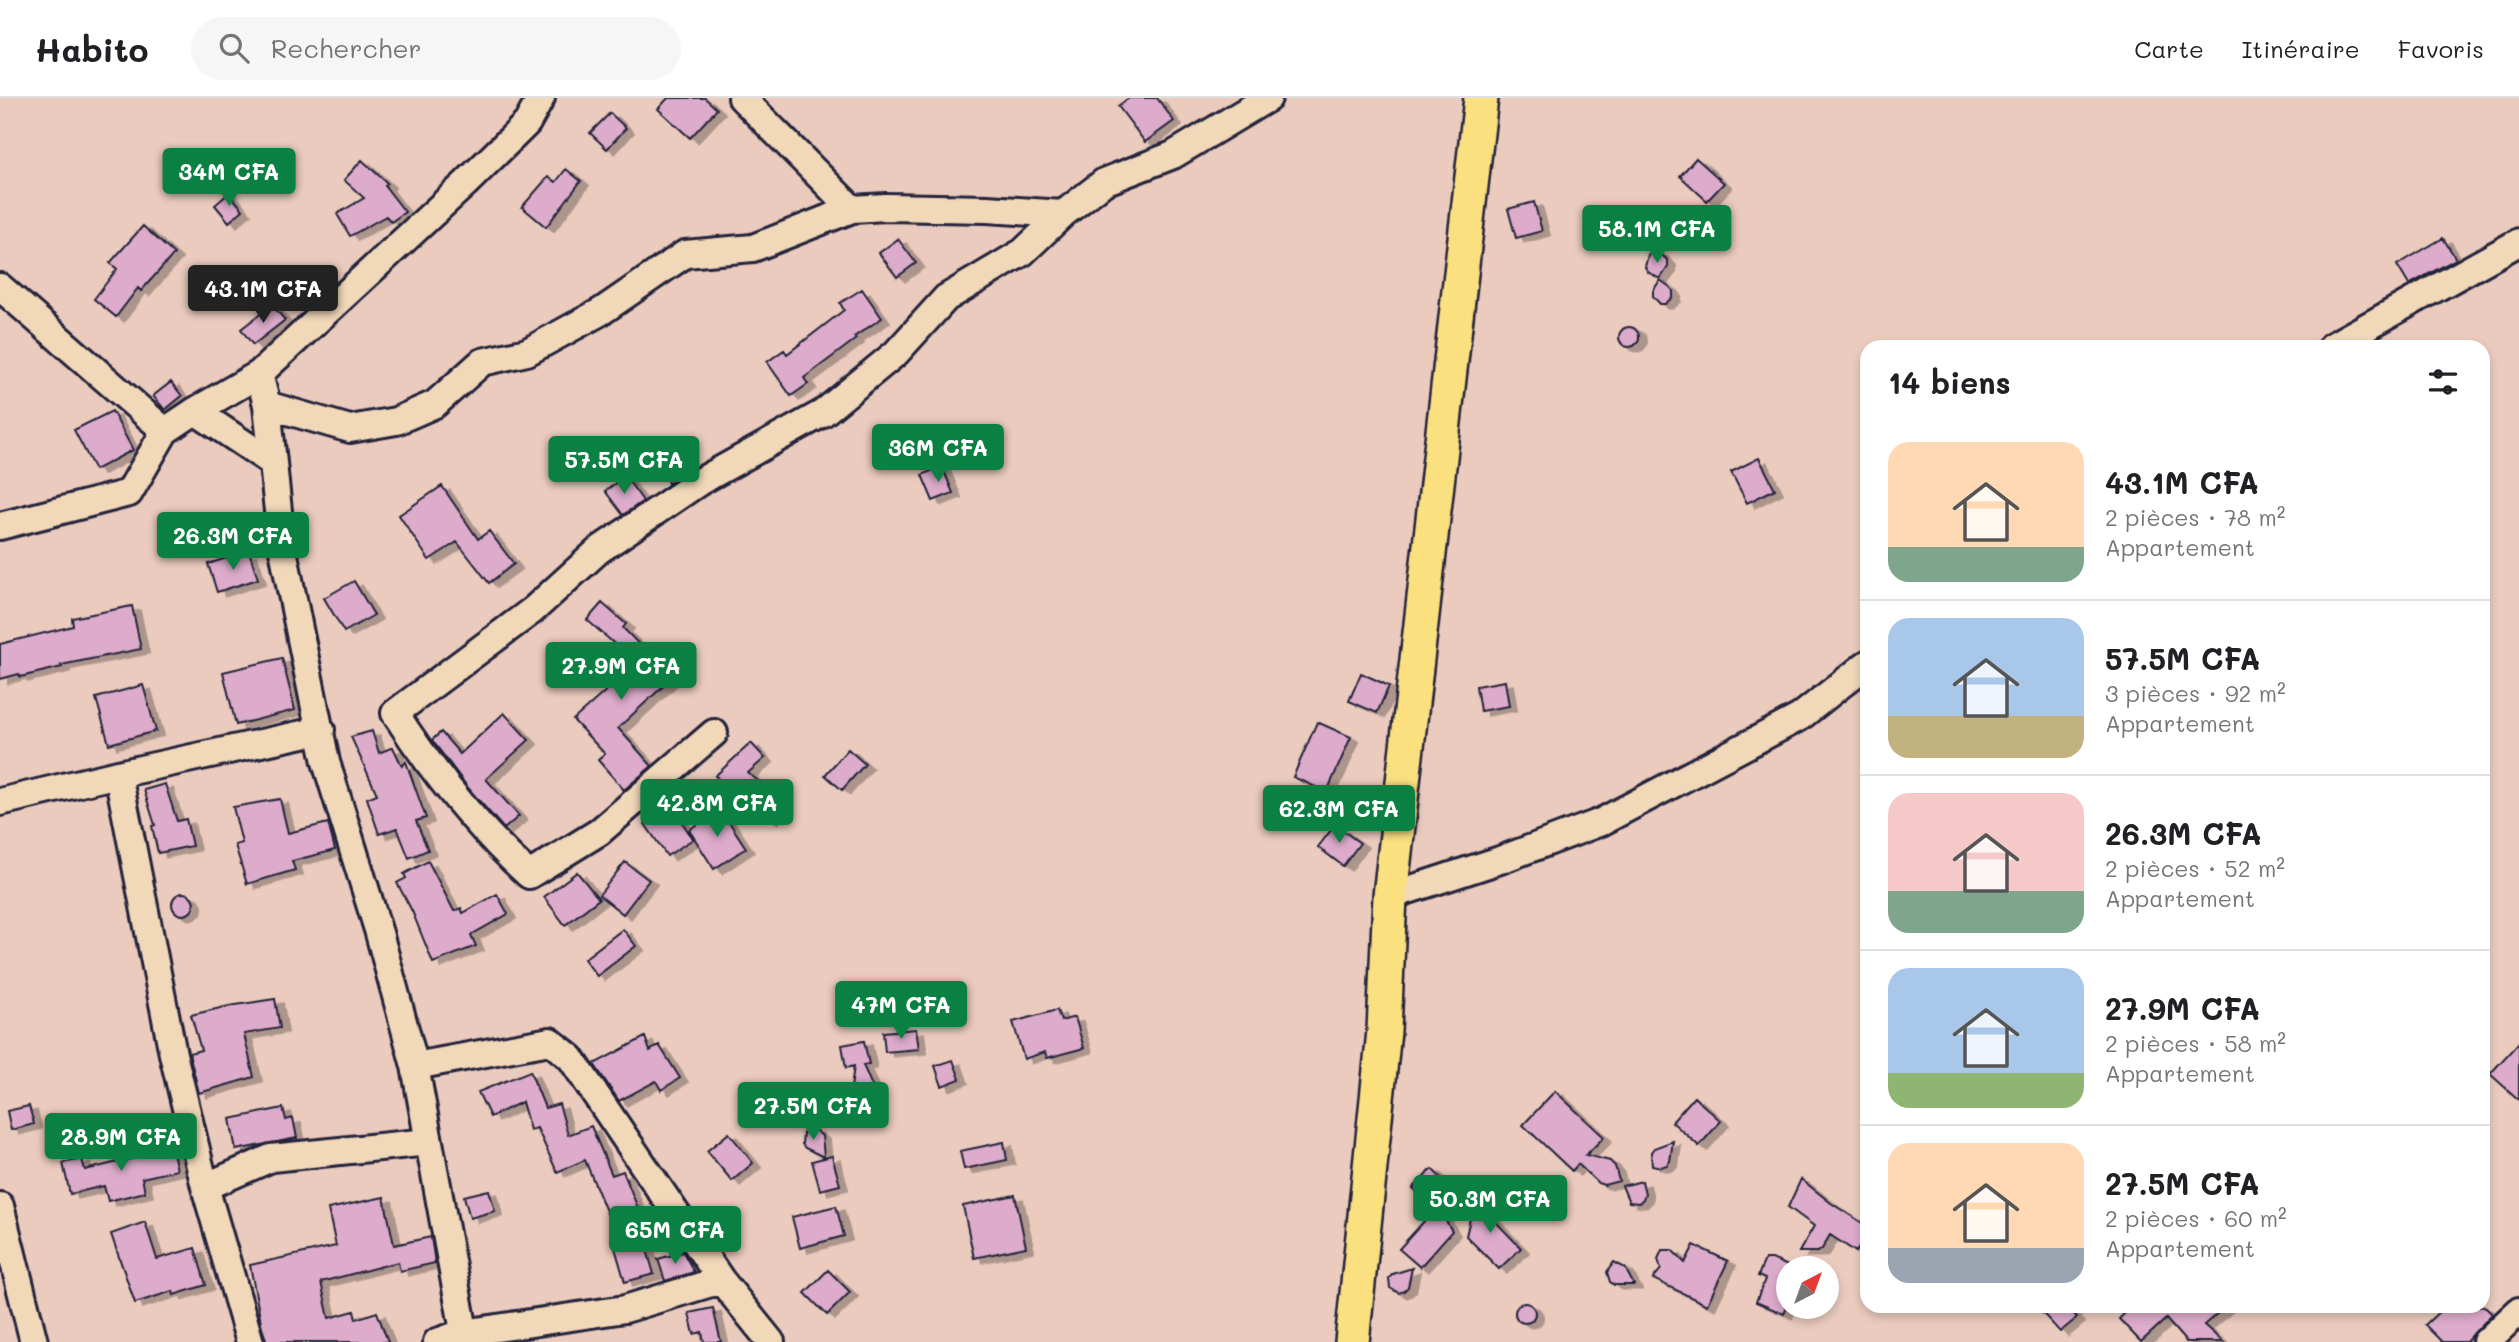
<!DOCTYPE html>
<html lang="fr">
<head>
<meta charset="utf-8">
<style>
	body { margin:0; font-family:Mali,sans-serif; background:#f6f6f6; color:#202124; height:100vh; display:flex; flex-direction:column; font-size:26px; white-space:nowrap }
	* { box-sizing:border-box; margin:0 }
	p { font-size:23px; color:#757577 }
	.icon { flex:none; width:38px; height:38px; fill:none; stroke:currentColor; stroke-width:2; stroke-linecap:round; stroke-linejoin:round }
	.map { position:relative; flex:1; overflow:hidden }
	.side { position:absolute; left:1860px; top:242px; width:630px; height:973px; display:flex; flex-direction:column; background:#fff; border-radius:21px; box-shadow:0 4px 10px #0003 }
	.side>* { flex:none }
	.needle { width:46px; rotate:41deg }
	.tools { position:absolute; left:1776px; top:1158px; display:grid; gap:14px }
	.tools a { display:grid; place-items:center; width:63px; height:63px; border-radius:50%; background:#fff; box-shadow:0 4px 10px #0003; font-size:35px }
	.price { position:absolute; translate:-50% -60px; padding:0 16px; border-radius:7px; background:#0b8043; color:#fff; font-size:23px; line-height:46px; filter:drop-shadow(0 2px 4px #0008) }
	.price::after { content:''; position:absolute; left:50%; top:42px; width:21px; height:16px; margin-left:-10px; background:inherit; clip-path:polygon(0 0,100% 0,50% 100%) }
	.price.on { background:#222; color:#fff }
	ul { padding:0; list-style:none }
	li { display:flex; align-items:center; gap:21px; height:175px; padding:0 28px }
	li+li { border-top:2px solid #e0e0e0 }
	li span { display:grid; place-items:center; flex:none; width:196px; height:140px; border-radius:21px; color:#555 }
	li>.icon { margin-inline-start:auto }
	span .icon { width:84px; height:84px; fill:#fffc; stroke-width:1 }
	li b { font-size:30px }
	h2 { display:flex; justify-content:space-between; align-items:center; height:84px; padding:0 28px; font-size:30px }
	header { display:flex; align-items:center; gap:42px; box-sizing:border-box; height:98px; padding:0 35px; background:#fff; border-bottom:2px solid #e0e0e0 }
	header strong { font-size:33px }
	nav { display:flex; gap:38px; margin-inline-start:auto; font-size:24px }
	.search { width:490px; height:63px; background:#f6f6f6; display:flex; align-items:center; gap:18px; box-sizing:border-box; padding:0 24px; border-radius:38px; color:#757577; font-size:26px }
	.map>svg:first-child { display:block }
	.building { fill:#ddaccb; stroke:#22223b; stroke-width:2; filter:url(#shadow) }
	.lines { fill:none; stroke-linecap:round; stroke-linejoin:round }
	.minor-casing { stroke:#22223b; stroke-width:32 }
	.major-casing { stroke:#22223b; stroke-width:38 }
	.minor { stroke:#f1d8b9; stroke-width:26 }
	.major { stroke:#fbe080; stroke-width:33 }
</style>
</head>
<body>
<header>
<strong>Habito</strong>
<div class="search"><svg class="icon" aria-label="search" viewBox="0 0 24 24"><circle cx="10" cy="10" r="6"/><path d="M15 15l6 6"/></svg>Rechercher</div>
<nav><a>Carte</a><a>Itinéraire</a><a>Favoris</a></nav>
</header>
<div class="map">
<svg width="2519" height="1244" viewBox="0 0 2519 1244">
	<defs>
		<filter id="shadow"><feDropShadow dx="8" dy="4.5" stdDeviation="0" flood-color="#0004"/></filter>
	</defs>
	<rect width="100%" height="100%" fill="#ebcbbe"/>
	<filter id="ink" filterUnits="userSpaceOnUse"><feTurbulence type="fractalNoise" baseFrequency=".0143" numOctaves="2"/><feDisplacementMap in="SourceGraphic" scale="14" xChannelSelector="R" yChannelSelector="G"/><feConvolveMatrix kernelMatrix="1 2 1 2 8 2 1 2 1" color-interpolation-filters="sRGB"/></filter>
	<g filter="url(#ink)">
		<path class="building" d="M668 0H705L717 11 690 40 658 11Z
			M1129 0H1157L1174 23 1145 44 1118 8Z
			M610 15 626 30 607 51 590 35Z
			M1696 60 1724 85 1707 103 1680 78Z
			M362 62 387 85 385 88 405 114 391 124 386 118 350 138 337 116 364 100 344 82Z
			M566 71 581 83 546 129 522 109 548 79 556 84Z
			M229 95 243 112 229 124 215 107Z
			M1534 104 1542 133 1516 140 1508 111Z
			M143 128 174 156 141 193 138 190 116 219 94 201 117 171 110 165Z
			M2443 140 2456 161 2409 187 2397 167Z
			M898 141 916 165 897 179 879 155Z
			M1653 154H1659L1668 163V169L1660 181 1648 174 1645 169 1648 157Z
			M1660 182 1670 189 1673 193V199L1665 206H1660L1653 198V193Z
			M862 191 882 220 854 239 856 241 804 280 808 286 791 298 767 264 784 252 787 256 844 212 840 205Z
			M272 207 285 222 253 247 241 231Z
			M1619 239a10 10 0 1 1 20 0a10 10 0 1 1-20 0Z
			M171 284 182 298 165 312 153 298Z
			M112 313 133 352 95 372 74 332Z
			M680 360 686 362 692 370 668 386 665 370 673 361Z
			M1759 360 1775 391 1747 405 1731 374Z
			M942 368 953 395 933 403 922 377Z
			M625 378 643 403 623 417 605 393Z
			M442 388 478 441 489 433 514 466 489 485 457 444 429 462 399 417Z
			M249 453 258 481 217 494 208 466Z
			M354 483 374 517 344 534 324 500Z
			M602 505 626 526 623 530 672 580 618 630 652 668 624 692 598 662 605 656 573 622 627 574 625 572 634 563 587 522Z
			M132 508 141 551 61 567 62 569 20 579 19 576 0 581V546L73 528 72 520Z
			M282 560 295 612 236 627 223 574Z
			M1361 575 1389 588 1377 615 1349 603Z
			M1505 583 1509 608 1480 613 1476 588Z
			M143 587 156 633 109 646 96 600Z
			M504 615 529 642 486 681 519 718 504 731 469 691 432 642 441 634 460 656Z
			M1317 624 1351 639 1327 694 1293 679Z
			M372 633 379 655 393 649 402 668 406 664 426 720 416 723 428 752 409 760 397 730 379 736 367 700 377 696 351 639Z
			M751 645 765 660 748 675 784 703 770 721 715 678Z
			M848 651 865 666 842 692 825 677Z
			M165 686 177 723 186 721 192 748 158 755 152 728 155 727 144 692Z
			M280 701 288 735 328 725 335 752 292 763 295 772 247 786 235 747 242 745 233 709Z
			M720 710 746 750 714 771 689 732Z
			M666 712 669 715 674 712 693 741 667 758 645 726Z
			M1335 727 1360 745 1343 768 1318 749Z
			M428 763 454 813 461 810 463 815 497 796 508 816 471 837 476 848 433 865 412 813 397 785 406 780 404 776Z
			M625 764 649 782 623 816 599 797Z
			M577 774 599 801 565 827 544 799Z
			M172 806a11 11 0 1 1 22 0a11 11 0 1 1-22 0Z
			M623 831 636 848 597 878 584 861Z
			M275 901 280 930 244 936 254 979 199 995 189 955 201 952 191 917 229 908Z
			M1057 912 1061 923 1075 919 1084 950 1047 960 1045 954 1024 961 1013 924Z
			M916 931 919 951 885 954 883 934Z
			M645 939 650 953 659 947 680 980 661 992 656 983 619 1003 594 966Z
			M864 943 869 966 863 967 872 988 871 993 863 999 853 995 851 990 854 968 846 970 842 947Z
			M2519 944V1002L2490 976Z
			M953 962 960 981 942 988 935 968Z
			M530 973 545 1010 559 1006 568 1037 591 1028 612 1077 623 1073 639 1113 636 1114 654 1176 625 1184 611 1136 615 1135 585 1062 557 1074 537 1030 530 1032 522 1004 490 1019 478 994Z
			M1555 993 1604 1039 1586 1057 1610 1063 1615 1068 1619 1083 1604 1087 1598 1085 1578 1066 1572 1073 1523 1027Z
			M1694 999 1721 1023 1699 1048 1672 1024Z
			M29 1008 34 1026 11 1032 7 1013Z
			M283 1010 286 1022 293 1020 297 1040 236 1052 230 1021Z
			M814 1031 822 1038 824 1059 805 1050 802 1046 803 1035Z
			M729 1035 753 1065 732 1083 707 1053Z
			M1673 1043 1670 1063 1667 1067 1661 1069 1652 1067 1651 1054 1654 1050Z
			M1004 1044 1007 1062 964 1071 960 1053Z
			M171 1046 177 1072 142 1080 145 1094 108 1103 104 1088 70 1096 63 1065 82 1061 85 1072 143 1058 142 1053Z
			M832 1058 840 1087 820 1092 812 1063Z
			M1432 1071 1448 1087 1430 1106 1413 1090Z
			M1801 1081 1831 1105 1867 1128V1136L1856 1154 1830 1137 1822 1151 1818 1154H1799L1814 1128 1788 1109Z
			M1642 1083 1645 1096 1643 1101 1639 1105 1629 1104 1622 1088Z
			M489 1092 495 1113 470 1120 464 1098Z
			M1015 1097 1026 1149 974 1160 963 1108Z
			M384 1099 394 1147 431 1139 435 1165 400 1173 398 1164 321 1184 329 1220 354 1213 356 1221 377 1214 388 1244H267L262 1230 250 1167 336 1148 328 1111Z
			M1483 1101 1492 1106 1494 1112 1492 1120 1521 1150 1499 1171 1466 1138 1474 1103Z
			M836 1108 844 1138 800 1150 792 1119Z
			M1440 1113 1452 1133 1420 1169 1399 1151 1426 1121V1117Z
			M145 1124 157 1161 195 1150 206 1187 174 1197 173 1193 135 1205 111 1136Z
			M1694 1147 1728 1163 1707 1207 1653 1181 1661 1171 1658 1161 1662 1152H1672L1685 1165Z
			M683 1154 694 1174 665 1183 658 1161Z
			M1765 1161H1772L1788 1168V1204L1784 1216 1756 1204 1765 1181 1758 1178Z
			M1614 1164 1625 1170 1634 1187H1614L1610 1184 1607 1174Z
			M1412 1170 1408 1189 1404 1193 1399 1195 1390 1190 1389 1180 1393 1176Z
			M828 1172 850 1194 827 1217 805 1195Z
			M1515 1215a10 10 0 1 1 20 0a10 10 0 1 1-20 0Z
			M2036 1208H2066L2077 1220 2060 1234Z
			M2132 1208H2226L2204 1227 2223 1244H2186L2166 1221 2141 1244 2119 1221Z
			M2445 1208H2484L2492 1216 2466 1244H2442L2425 1227Z
			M713 1210 721 1244H704L702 1234 694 1236 689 1215Z"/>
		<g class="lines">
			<g class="minor-casing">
				<path id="minor" d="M742 0 852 111
					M0 189 165 333
					M2332 248 2519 144
					M259 276 267 307 281 442 326 664 379 835 415 968 466 1244
					M267 307 350 331 396 323 435 306 482 264 527 254 602 213 685 156 753 150 852 111 886 109 987 111 1063 116
					M195 313 273 365
					M0 428 129 395 165 333 195 313 259 276 466 85 527 25 541 0
					M714 635 599 734 529 777C478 730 433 675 395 615L533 512 599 452 699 384 823 315 896 255 946 200 1023 154 1063 116 1104 84 1173 57 1268 0
					M118 676 173 956 205 1089 250 1244
					M0 704 118 676 321 632
					M1390 798 1500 762 1601 724 1800 619 1867 566
					M415 968 550 943 571 960 721 1182 771 1244
					M205 1089 271 1060 429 1044
					M0 1108 34 1244
					M437 1244 463 1235 625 1211 721 1182
					M2486 1244 2519 1213"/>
			</g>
			<g class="major-casing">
				<path id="major" d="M1352 1244 1384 933 1390 798 1481 0"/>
			</g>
			<use href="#minor" class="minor"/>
			<use href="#major" class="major"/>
		</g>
	</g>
</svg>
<div class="tools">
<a><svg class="needle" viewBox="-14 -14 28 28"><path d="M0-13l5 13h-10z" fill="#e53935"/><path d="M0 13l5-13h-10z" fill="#757577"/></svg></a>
</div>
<b class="price" style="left:229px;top:110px">34M CFA</b>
<b class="price" style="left:1657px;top:167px">58.1M CFA</b>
<b class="price on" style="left:263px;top:227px">43.1M CFA</b>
<b class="price" style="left:938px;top:386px">36M CFA</b>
<b class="price" style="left:624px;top:398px">57.5M CFA</b>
<b class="price" style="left:233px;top:474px">26.3M CFA</b>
<b class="price" style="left:621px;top:604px">27.9M CFA</b>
<b class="price" style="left:717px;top:741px">42.8M CFA</b>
<b class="price" style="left:1339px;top:747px">62.3M CFA</b>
<b class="price" style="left:901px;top:943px">47M CFA</b>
<b class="price" style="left:813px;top:1044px">27.5M CFA</b>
<b class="price" style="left:121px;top:1075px">28.9M CFA</b>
<b class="price" style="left:1490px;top:1137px">50.3M CFA</b>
<b class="price" style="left:675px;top:1168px">65M CFA</b>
<section class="side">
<h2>14 biens<svg class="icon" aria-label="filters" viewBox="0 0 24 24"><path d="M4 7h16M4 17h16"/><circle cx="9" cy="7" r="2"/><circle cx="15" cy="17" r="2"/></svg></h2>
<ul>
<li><span style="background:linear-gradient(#ffd9b3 75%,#7fa58c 0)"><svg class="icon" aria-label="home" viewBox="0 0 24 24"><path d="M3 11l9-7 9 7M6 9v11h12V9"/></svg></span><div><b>43.1M CFA</b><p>2 pièces · 78 m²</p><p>Appartement</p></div></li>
<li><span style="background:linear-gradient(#a9c7e8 70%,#c2b280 0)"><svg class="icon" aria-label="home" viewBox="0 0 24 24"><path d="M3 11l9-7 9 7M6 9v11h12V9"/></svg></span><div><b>57.5M CFA</b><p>3 pièces · 92 m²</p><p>Appartement</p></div></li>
<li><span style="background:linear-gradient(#f6c9c9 70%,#7fa58c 0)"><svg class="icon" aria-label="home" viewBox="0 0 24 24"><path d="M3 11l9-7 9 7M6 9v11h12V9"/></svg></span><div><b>26.3M CFA</b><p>2 pièces · 52 m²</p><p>Appartement</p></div></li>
<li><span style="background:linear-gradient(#a9c7e8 75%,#8fb573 0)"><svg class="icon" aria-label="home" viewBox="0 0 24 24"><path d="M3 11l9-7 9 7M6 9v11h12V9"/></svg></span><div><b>27.9M CFA</b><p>2 pièces · 58 m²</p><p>Appartement</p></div></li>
<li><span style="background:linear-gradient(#ffd9b3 75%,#9aa5b1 0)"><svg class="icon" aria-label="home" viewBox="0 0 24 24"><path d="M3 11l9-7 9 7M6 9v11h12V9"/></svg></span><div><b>27.5M CFA</b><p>2 pièces · 60 m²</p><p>Appartement</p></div></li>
</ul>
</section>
</div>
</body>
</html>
